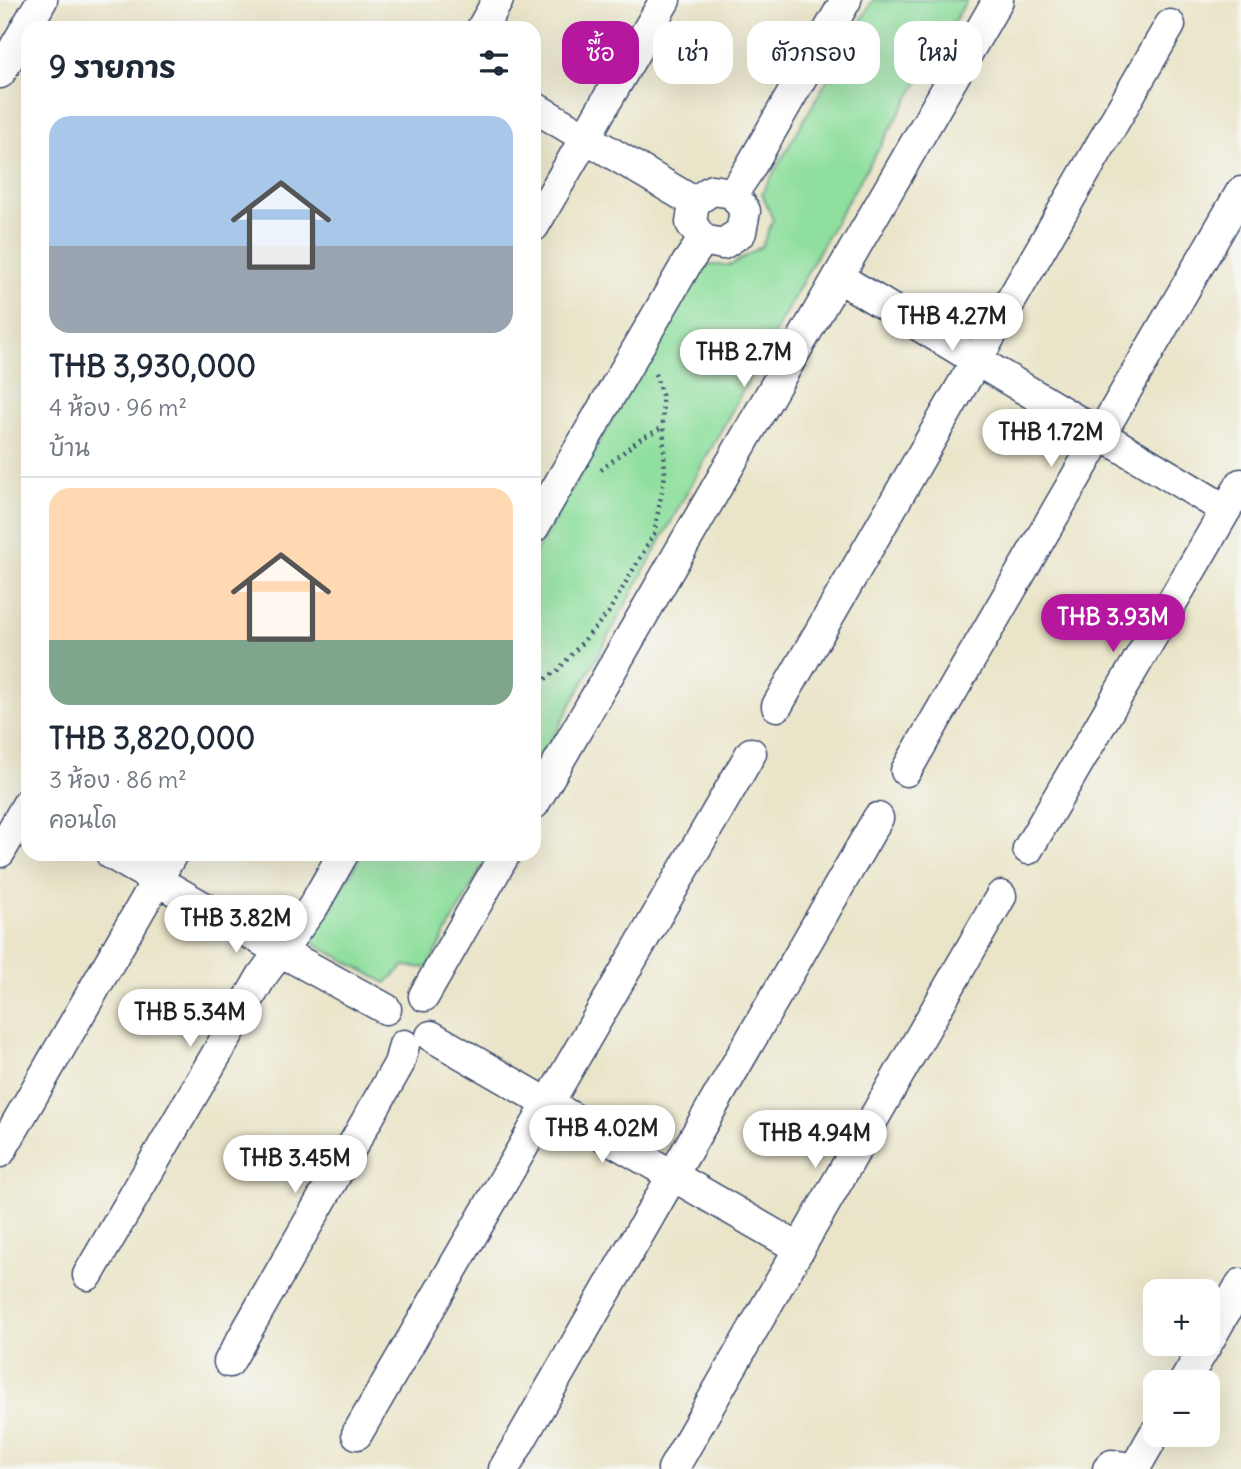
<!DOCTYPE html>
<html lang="th">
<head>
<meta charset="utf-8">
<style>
	body { margin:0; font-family:Delius,"Playpen Sans Thai",sans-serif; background:#f2f2f3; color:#1f2937; height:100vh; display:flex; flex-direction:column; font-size:26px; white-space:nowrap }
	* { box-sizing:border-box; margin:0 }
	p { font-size:23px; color:#747a83 }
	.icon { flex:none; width:38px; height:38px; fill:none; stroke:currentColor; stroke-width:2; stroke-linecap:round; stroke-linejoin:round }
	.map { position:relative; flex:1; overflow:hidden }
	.sheet { position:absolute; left:21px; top:21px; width:520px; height:840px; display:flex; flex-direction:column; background:#fff; border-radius:21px; box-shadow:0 7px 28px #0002 }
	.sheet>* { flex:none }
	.guide { position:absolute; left:562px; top:21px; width:574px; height:63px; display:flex; gap:14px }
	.buttons { position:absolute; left:1143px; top:1279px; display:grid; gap:14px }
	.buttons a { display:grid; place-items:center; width:77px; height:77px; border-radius:14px; background:#fff; box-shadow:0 7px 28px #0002; font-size:35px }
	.price { position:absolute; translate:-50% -60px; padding:0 16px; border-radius:24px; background:#fff; color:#222; font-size:23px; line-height:46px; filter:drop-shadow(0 2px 4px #0008) }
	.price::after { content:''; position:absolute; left:50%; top:42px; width:21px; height:16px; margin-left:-10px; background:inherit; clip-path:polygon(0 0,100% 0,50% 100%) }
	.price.selected { background:#b5179e; color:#fff }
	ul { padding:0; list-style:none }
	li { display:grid; align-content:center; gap:14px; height:371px; padding:0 28px }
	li+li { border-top:2px solid #e0e1e3 }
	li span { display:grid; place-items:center; height:217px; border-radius:21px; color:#555 }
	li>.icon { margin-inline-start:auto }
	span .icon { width:126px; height:126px; fill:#fffc; stroke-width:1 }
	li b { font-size:30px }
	h2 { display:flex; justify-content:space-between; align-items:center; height:84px; padding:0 28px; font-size:30px }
	.tag { padding:0 24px; border-radius:21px; background:#fff; box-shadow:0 7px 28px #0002; font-size:24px; line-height:63px }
	.tag.selected { background:#b5179e; color:#fff }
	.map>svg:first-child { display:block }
	.green { fill:#8fdf9e; stroke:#55877e; stroke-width:2 }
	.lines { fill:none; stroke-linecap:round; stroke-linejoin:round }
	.minor-casing { stroke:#3a4a6e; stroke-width:33 }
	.path { stroke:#3a4a6e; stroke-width:4.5; stroke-dasharray:2 5; stroke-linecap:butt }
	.minor { stroke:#fff; stroke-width:30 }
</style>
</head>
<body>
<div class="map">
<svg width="1241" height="1469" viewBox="0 0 1241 1469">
	<rect width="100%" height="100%" fill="#f6f6f2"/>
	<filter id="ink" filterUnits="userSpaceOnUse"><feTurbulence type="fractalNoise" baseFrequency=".0143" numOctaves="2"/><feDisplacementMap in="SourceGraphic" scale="14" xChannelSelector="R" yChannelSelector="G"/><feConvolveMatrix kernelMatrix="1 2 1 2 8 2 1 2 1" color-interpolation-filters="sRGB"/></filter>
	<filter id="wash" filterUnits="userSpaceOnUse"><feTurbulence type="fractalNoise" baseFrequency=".00686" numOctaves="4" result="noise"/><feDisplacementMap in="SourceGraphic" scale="28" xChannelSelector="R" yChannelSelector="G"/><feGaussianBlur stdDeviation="1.57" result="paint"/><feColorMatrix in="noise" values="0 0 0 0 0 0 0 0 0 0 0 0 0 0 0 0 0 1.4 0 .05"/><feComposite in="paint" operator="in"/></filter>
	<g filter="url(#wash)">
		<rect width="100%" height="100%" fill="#eae5c9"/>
		<path class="green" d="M873 0H967L834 224 534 772V555L701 265H731L762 246 773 220 762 193Z
			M362 854H489L427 968 404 966 386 983 311 942Z"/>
	</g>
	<g filter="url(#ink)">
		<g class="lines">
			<g class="minor-casing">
				<path id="minor" d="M482 28 498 0
					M0 73 42 0
					M534 107 694 202
					M712 190 733 193 745 211 741 232 723 244 703 240 691 223 694 202Z
					M733 193 748 171 846 0
					M534 226 665 0
					M838 277 1226 510
					M534 527 687 263 703 240
					M777 706 1170 25
					M906 771 1241 192
					M534 804 998 0
					M1028 849 1241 484
					M0 852 28 803
					M111 854 280 951 386 1009
					M424 996 505 854
					M431 1036 800 1249
					M0 1152 172 854
					M88 1275 262 976 313 907 343 854
					M1208 1342 1241 1284
					M229 1362 399 1064 404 1045
					M1184 1382 1207 1344
					M357 1434 751 753
					M1135 1468 1155 1433
					M504 1469 878 818
					M673 1469 1001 896
					M1108 1469 1112 1465 1136 1469"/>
			</g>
			<path class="path" d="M601 470 640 439 664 427
				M534 687 558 670 608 613 654 534 665 475 662 395 655 374"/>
			<use href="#minor" class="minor"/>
		</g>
	</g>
</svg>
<div class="buttons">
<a>+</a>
<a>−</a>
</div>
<b class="price" style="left:952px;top:353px">THB 4.27M</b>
<b class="price" style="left:744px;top:389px">THB 2.7M</b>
<b class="price" style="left:1051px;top:469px">THB 1.72M</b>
<b class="price selected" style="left:1113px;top:654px">THB 3.93M</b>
<b class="price" style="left:236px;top:955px">THB 3.82M</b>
<b class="price" style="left:190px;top:1049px">THB 5.34M</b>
<b class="price" style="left:602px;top:1165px">THB 4.02M</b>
<b class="price" style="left:815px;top:1170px">THB 4.94M</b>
<b class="price" style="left:295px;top:1195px">THB 3.45M</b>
<div class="guide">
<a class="tag selected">ซื้อ</a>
<a class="tag">เช่า</a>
<a class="tag">ตัวกรอง</a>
<a class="tag">ใหม่</a>
</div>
<section class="sheet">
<h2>9 รายการ<svg class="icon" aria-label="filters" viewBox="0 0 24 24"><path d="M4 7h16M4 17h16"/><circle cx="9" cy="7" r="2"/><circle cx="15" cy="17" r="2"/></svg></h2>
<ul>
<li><span style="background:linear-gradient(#a9c7e8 60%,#9aa5b1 0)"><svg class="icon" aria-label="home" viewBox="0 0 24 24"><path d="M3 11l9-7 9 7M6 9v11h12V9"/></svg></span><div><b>THB 3,930,000</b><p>4 ห้อง · 96 m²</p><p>บ้าน</p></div></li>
<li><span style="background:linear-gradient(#ffd9b3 70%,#7fa58c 0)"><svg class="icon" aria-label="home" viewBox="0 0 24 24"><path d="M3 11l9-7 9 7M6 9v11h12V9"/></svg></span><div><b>THB 3,820,000</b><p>3 ห้อง · 86 m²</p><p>คอนโด</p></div></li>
</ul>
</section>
</div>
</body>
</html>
